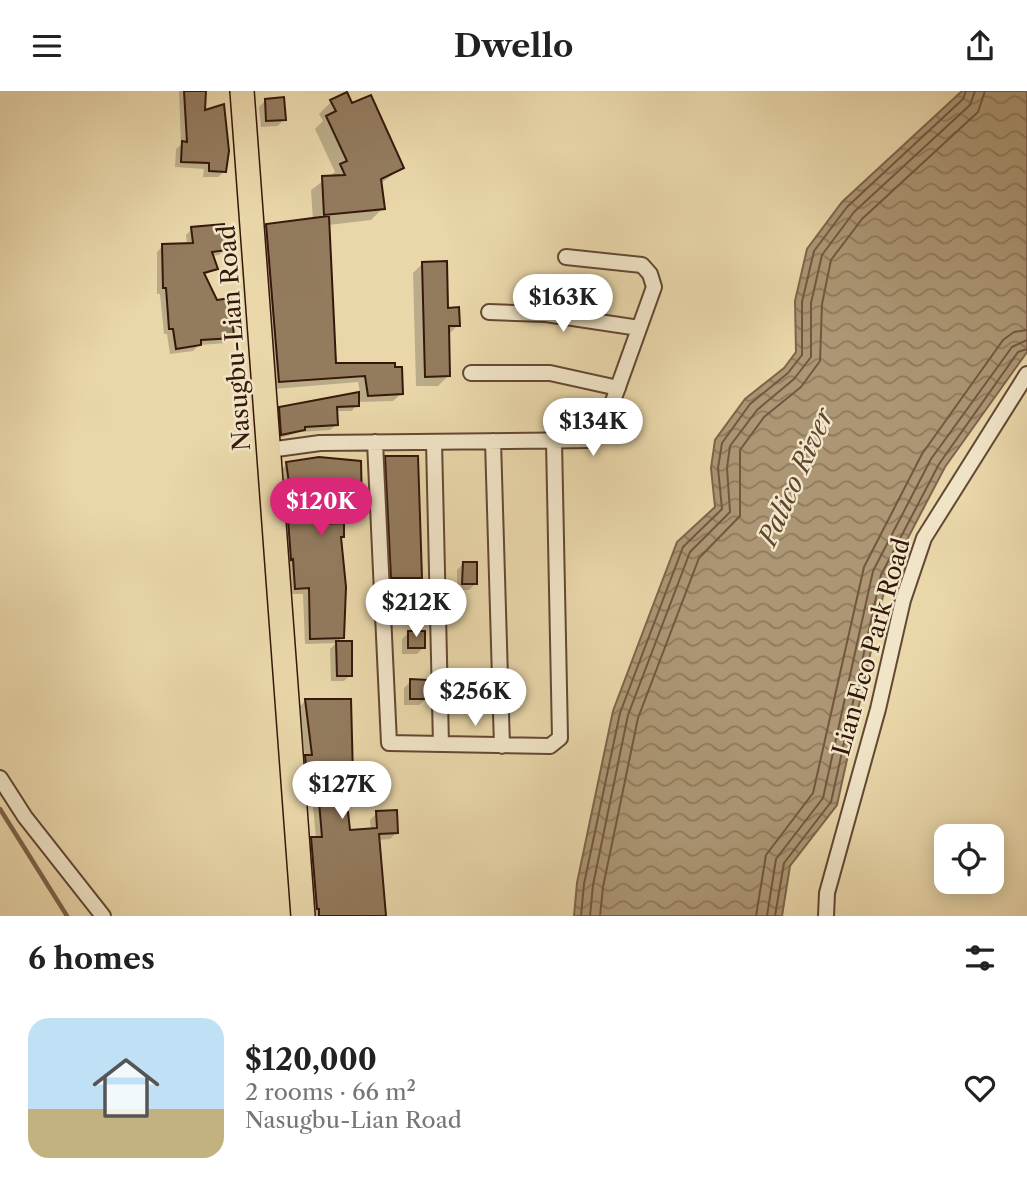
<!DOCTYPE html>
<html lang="en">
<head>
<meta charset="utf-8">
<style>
	body { margin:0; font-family:"Libre Caslon Text",serif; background:#f2f2f2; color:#222; height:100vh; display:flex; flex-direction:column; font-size:26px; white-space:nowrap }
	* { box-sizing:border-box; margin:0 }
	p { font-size:23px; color:#767676 }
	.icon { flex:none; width:38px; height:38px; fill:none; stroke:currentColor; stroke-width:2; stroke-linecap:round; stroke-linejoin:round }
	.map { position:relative; height:825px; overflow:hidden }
	.panel { display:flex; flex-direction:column; background:#fff; flex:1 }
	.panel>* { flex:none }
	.controls { position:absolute; left:934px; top:733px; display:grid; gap:14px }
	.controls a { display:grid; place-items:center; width:70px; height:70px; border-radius:14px; background:#fff; box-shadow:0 4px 18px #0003; font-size:35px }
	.price { position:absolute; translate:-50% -60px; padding:0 16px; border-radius:24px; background:#fff; color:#222; font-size:23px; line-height:46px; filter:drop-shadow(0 2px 4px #0008) }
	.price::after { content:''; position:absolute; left:50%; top:42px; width:21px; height:16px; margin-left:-10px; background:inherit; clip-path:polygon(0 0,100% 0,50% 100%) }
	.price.active { background:#db2777; color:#fff }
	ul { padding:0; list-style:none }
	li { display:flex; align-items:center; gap:21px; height:175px; padding:0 28px }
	li span { display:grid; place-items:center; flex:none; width:196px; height:140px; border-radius:21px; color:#555 }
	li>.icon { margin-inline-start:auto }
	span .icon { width:84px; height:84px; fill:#fffc; stroke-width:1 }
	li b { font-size:30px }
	h2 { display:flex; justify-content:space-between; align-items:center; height:84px; padding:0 28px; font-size:30px }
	header { display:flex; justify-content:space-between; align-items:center; height:91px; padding:0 28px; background:#fff; font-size:32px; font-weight:800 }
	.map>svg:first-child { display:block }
	.water { fill:url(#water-waves); stroke:#7d644a; stroke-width:2 }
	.shadow { fill:#0003 }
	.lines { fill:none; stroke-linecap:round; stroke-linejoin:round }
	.shore { stroke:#715740; stroke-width:2 }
	.stream { stroke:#7d644a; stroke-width:4.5 }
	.building { fill:#937b5e; stroke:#36180b; stroke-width:2 }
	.minor-casing { stroke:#634833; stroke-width:18 }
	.primary-casing { stroke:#36180b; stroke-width:26 }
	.minor { stroke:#f1e5c8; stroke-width:14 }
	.primary { stroke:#e9d7aa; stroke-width:23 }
	.labels { text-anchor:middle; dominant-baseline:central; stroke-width:5; stroke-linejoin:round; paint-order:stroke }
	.street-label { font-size:24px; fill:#36180b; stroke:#f1e5c8 }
	.water-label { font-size:26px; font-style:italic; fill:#5f4430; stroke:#f1e5c8 }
</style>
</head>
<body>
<header><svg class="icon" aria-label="menu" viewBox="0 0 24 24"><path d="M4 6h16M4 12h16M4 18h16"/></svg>Dwello<svg class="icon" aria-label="share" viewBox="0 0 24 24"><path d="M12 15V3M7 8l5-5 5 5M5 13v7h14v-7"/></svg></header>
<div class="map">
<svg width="1027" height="825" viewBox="0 0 1027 825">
	<defs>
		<pattern id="water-waves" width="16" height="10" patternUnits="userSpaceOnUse" patternTransform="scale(1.75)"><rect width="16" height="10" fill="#ac9674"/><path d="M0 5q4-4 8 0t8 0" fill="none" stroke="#8d795d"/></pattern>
	</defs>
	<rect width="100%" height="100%" fill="#e9d7aa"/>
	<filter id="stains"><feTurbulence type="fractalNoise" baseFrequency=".00286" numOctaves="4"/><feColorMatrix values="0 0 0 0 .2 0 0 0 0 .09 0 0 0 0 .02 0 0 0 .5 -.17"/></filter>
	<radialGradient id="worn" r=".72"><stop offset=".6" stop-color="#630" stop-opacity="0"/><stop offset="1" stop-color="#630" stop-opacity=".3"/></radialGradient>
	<path class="water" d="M962 0H1027V261L945 376 887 487 837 714 790 775 782 825H574L577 792 613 620 677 451 715 416 711 377 715 349 745 308 784 277 796 261 795 210 807 158 842 111Z"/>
	<path class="shadow" d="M179 0H204V22L225 80 218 86H203L204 78 175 76 176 58 181 54Z
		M265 10 284 28 278 35 261 36 259 16Z
		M331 11 352 15 402 77 380 93 383 117 371 129 328 134 335 273 393 274 401 303 393 310 358 311 352 320H335L336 334 330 339 301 341 276 348 275 323 280 317 360 302 358 291 273 298 259 142 267 134 313 129 311 99 335 81 315 38 323 30 319 23Z
		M192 138 225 158 219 164 212 165 216 177 203 185 232 246 226 252 199 254 193 260 170 263 167 243H164L160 203H157V161L163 155 187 154 186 144Z
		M423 172 458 234 447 245 448 285 438 295H416L413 182Z
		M386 367 420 486 414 492 385 493 380 374Z
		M338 368 360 417 354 423H337V404L316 411 317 435 343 446 340 449 342 546 336 552 350 584 344 590H331L330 558 336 552 305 553 303 503H290L281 379 287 373Z
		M463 473 475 493 469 499H457V479Z
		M408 542 423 557 417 563H402V548Z
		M411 590 426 608 419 614H404V597Z
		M306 609 351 684 340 691 342 723 348 741 371 739 370 729 377 722 397 741 390 748 377 749 387 825H313L305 755 316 748 311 693 301 694 299 673 305 667 299 616Z"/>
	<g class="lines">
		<path class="shore" d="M581 825 584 793 620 622 683 456 722 418 718 377 722 352 750 313 788 282 802 264V211L814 160 847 116 963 8 966 0
			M590 825 593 794 628 624 690 461 730 421 727 377 730 355 757 319 794 288 811 266V212L822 164 854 121 970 14 975 0
			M600 825 603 796 638 627 699 467 740 425V359L764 326 801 296 820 270 822 213 831 169 862 128 978 21 985 0
			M756 825 766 764 813 702 864 476 922 363 1003 249 1014 241 1027 239
			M767 825 776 768 823 707 873 480 931 368 1012 256 1027 249
			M775 825 784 772 831 711 881 484 939 373 1018 261 1027 258"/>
		<path class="stream" d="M0 718 67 825"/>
	</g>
	<path class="building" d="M184 0H206L205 19 224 13 229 60 226 81 209 80V72L181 71 182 50 187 51Z
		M347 1 352 12 371 4 404 77 381 88 385 118 324 124 322 85 345 84 340 73 347 70 326 25 336 20 330 9Z
		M284 6 286 29 266 30 265 8Z
		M329 125 336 272H395V276H402L403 303 368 305 365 285 279 291 266 133Z
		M224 133 227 159 212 161 218 178 204 182 217 209 231 207 234 247 201 249V254L176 258 173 238H169L166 197H163L162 153 193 152 191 136Z
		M447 170 448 217 459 216 460 235H449L450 285 425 286 422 171Z
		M359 301V315L337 316 338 334 305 336V339L281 344 279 316Z
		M385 365H418L422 487H391Z
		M319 366 361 370 362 417 342 418V399L318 407 319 433 344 432V446H341L346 496 344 547 310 548 309 497 295 498 293 468 291 469 286 400 290 399 286 371Z
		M463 471H477V493H462Z
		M408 540H425V557H408Z
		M336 550H352V585H337Z
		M410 588 428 589 427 608H410Z
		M305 608H351L353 685H341L344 721H348L350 739 377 737 376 720 397 719 398 742 379 743 386 825H319V818H317L311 746H322L317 687 307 688 305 664H312Z"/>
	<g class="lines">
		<g class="minor-casing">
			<path id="minor" d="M489 221 546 223 639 237
				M471 282H550L618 297
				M493 350 502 655
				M375 351 389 652 550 655 560 647 554 350
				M434 351 441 653
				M269 359 320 352 593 349 603 338 654 196 650 183 642 174 566 166
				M0 687 25 726 103 825
				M826 825 827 802 878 618 903 509 924 447 1027 283"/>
		</g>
		<g class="primary-casing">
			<path id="primary" d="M242 0 303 825"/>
		</g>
		<use href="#minor" class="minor"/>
		<use href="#primary" class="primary"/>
	</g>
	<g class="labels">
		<g class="street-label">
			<text transform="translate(234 247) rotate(-94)">Nasugbu-Lian Road</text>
			<text transform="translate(871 556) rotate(-74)">Lian Eco Park Road</text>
		</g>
		<g class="water-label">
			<text transform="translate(796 386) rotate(-66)">Palico River</text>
		</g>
	</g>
	<rect width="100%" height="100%" filter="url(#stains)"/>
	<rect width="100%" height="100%" fill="url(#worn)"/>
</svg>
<div class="controls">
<a><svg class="icon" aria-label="locate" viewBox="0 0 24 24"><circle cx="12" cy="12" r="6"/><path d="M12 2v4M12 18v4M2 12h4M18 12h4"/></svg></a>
</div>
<b class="price" style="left:563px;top:243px">$163K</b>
<b class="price" style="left:593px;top:367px">$134K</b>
<b class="price active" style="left:321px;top:447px">$120K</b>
<b class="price" style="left:416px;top:548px">$212K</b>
<b class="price" style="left:475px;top:637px">$256K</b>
<b class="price" style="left:342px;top:730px">$127K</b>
</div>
<section class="panel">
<h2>6 homes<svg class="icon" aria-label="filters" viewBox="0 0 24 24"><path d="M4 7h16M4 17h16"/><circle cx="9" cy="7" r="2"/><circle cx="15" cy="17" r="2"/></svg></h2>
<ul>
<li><span style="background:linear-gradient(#bfe0f5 65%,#c2b280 0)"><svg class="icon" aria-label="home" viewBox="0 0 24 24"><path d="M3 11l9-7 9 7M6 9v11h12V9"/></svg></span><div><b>$120,000</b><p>2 rooms · 66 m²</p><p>Nasugbu-Lian Road</p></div><svg class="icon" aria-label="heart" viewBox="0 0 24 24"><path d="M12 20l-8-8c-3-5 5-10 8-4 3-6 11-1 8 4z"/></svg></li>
</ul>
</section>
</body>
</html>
